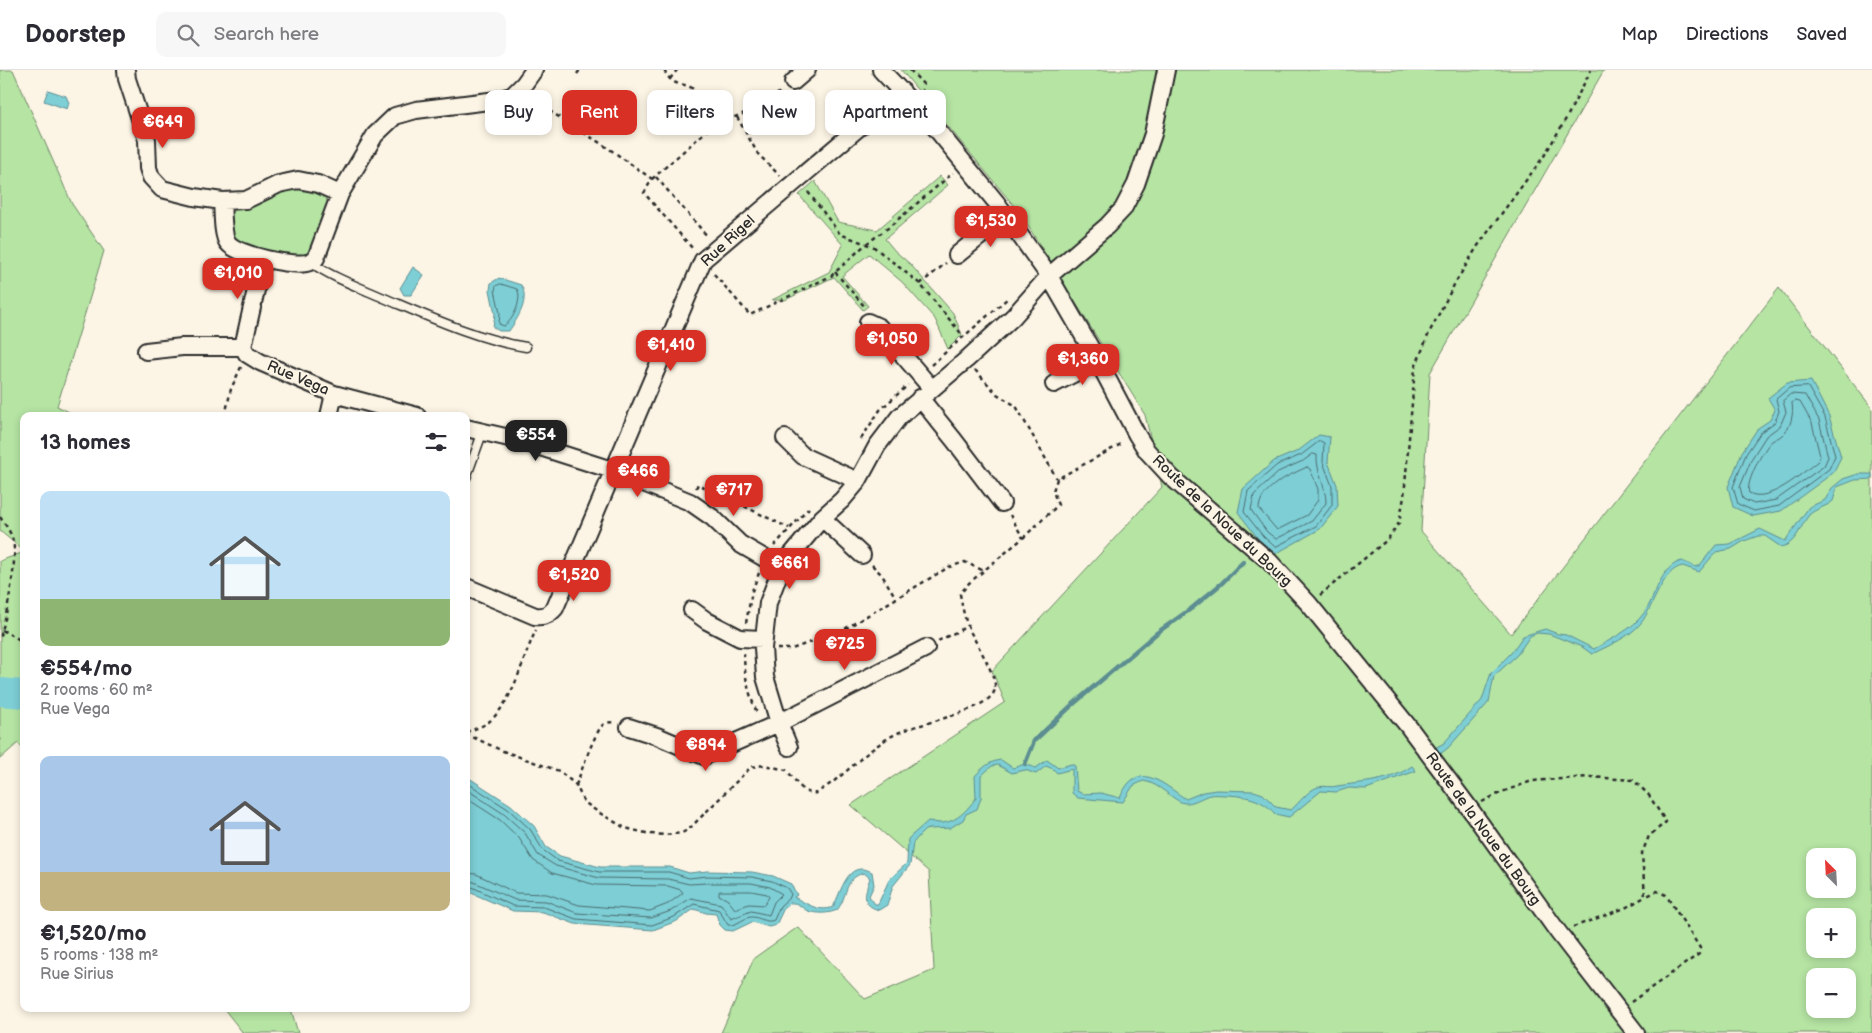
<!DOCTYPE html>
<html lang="en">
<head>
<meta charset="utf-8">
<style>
	body { margin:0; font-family:"Balsamiq Sans",sans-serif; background:#f7f7f7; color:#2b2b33; height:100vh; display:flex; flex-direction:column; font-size:19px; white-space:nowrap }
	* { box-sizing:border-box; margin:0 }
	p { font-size:16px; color:#7c7c81 }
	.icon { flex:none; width:28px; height:28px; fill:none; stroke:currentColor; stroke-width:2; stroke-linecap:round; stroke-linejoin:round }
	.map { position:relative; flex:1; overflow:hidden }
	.side { position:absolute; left:20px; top:342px; width:450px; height:600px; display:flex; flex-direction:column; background:#fff; border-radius:10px; box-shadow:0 2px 8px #0003 }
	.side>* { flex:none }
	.banner { position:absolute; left:485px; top:20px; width:475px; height:45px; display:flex; gap:10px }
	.needle { width:32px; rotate:336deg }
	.fabs { position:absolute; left:1806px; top:778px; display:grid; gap:10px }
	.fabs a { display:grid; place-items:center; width:50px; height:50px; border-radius:10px; background:#fff; box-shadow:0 2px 8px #0003; font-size:25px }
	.price { position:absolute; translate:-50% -42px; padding:0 11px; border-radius:10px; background:#d93025; color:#fff; font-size:16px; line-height:32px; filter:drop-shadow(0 1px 2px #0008) }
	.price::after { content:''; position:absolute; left:50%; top:30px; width:15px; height:11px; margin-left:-8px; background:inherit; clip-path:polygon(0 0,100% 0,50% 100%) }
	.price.active { background:#222; color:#fff }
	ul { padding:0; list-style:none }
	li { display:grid; align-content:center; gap:10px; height:265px; padding:0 20px }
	li span { display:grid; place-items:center; height:155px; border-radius:10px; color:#555 }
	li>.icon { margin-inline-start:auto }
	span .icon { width:90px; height:90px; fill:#fffc; stroke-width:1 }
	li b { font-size:21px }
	h2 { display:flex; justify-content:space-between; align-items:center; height:60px; padding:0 20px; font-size:21px }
	.pill { padding:0 18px; border-radius:10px; background:#fff; box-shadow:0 2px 8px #0003; font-size:18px; line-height:45px }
	.pill.active { background:#d93025; color:#fff }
	header { display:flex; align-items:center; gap:30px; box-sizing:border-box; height:70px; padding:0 25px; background:#fff; border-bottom:1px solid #e1e1e2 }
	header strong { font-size:24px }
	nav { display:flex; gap:28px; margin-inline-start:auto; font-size:18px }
	.search { width:350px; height:45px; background:#f7f7f7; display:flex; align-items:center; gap:12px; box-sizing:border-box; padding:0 18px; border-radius:10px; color:#7c7c81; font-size:19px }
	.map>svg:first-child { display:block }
	.green { fill:#b5e4a3; stroke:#708867; fill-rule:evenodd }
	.water { fill:#7dced5; stroke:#5c8d91 }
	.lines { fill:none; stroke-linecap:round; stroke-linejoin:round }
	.shore { stroke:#4c6c6f; stroke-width:1 }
	.stream { stroke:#5c8d91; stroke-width:4.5 }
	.river { stroke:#7dced5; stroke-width:28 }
	.service-casing { stroke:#2b2b2b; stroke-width:11 }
	.minor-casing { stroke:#2b2b2b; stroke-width:20 }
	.path { stroke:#2b2b2b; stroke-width:2.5; stroke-dasharray:4 4; stroke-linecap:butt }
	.service { stroke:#fcf5e5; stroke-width:8 }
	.minor { stroke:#fcf5e5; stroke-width:16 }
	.labels { text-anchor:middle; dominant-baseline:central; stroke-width:4; stroke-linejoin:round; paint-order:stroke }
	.street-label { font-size:15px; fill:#2b2b2b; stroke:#fcf5e5 }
</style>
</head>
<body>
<header>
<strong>Doorstep</strong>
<div class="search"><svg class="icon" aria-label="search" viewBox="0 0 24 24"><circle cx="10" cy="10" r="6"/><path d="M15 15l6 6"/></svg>Search here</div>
<nav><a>Map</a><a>Directions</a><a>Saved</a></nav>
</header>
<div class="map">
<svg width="1872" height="963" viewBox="0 0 1872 963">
	<rect width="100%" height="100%" fill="#fcf5e5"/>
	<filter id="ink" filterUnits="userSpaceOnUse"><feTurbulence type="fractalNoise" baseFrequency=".02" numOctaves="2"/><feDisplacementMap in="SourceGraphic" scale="10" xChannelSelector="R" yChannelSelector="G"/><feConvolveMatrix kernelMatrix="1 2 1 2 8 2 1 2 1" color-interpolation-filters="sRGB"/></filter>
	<g filter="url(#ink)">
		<path class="green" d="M0 0H13L72 134 104 181 57 336 77 346H24V481L0 461Z
			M901 0H1604L1430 303 1421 461 1511 564 1779 218 1872 338V963H721L754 888 798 857 865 929 934 900 929 802 851 735 1005 632 992 601 1162 417 1145 345 1020 143ZM1815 786H1848V819H1815ZM1815 846H1848V879H1815ZM1815 906H1848V939H1815Z
			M940 106 948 115 885 169 895 181 910 194 953 243 962 265 948 279 935 249 902 212 869 184 842 206 868 236 863 240 834 207 785 230H772L829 202 843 175 799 125 815 111 838 152 877 160Z
			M297 114C311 119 325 121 330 137 326 145 315 177 309 182 298 191 280 183 268 181 254 178 229 175 230 156 230 150 230 146 233 141Z
			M24 482V681L18 673 0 689V491Z
			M224 939H291L298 963H243Z"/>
		<path class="water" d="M48 20 66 26 69 33 67 39 44 31Z
			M413 197 424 205 411 225H404L400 218Z
			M499 208 521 215C530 230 518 248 509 261H499L493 257 495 244 490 220 491 213Z
			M1811 311 1829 346 1841 387 1833 403 1781 441 1753 446 1733 437 1728 417 1742 382 1758 358 1770 350 1775 340 1768 328 1787 313Z
			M1319 365 1330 367 1328 392 1337 415 1338 436 1320 459 1275 484 1259 470 1238 442 1243 419 1274 391 1298 381Z
			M1858 404H1872V409L1855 410 1837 417 1833 431C1826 437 1815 439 1809 445 1800 456 1797 474 1781 477L1765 466H1758L1744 471 1731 479 1716 482 1699 502 1683 496C1663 498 1653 538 1641 553 1630 567 1608 576 1592 584L1582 577 1549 564 1537 563 1530 566 1517 585 1494 606 1489 632 1448 678 1435 688 1433 679 1444 673 1482 630 1491 603 1511 583 1523 566 1545 559 1558 564 1566 565 1594 579C1611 569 1632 560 1644 543 1656 527 1660 496 1682 491L1696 497 1700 495 1716 475 1730 474 1760 459 1785 471 1809 437 1825 430 1832 418 1843 409Z
			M1001 690 1013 698 1025 694 1036 698 1047 690 1058 698 1071 694 1075 696 1077 721 1083 724 1101 723 1120 728C1122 723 1125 718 1128 714 1144 694 1170 719 1186 729L1203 722 1216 720 1254 721 1263 724 1276 737 1291 740C1299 733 1308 720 1318 717 1324 715 1331 718 1337 716 1363 712 1390 712 1412 696L1416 701 1366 719 1349 718 1336 722 1321 721 1289 747 1275 744C1262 728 1245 726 1226 725 1221 725 1215 724 1210 725 1202 727 1193 734 1184 733 1173 731 1160 713 1143 711L1133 716 1123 732 1078 728 1072 723V699L1057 703 1053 699 1046 696 1036 704 1025 700 1012 703 998 695 992 696 981 706V728L977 739 966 744 963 750 950 758 930 759 925 760 919 766 913 773 910 795 893 816 887 835 879 840C860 835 865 823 870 808L864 803C843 808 848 828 837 840 829 844 816 844 808 841 801 838 799 832 790 833L784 838 776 855 769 857 752 852 733 861 725 860 720 855 716 844 706 843 694 839 677 851 653 860 575 854 543 842 513 841 469 822 466 823V706L511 735 534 756 546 777 560 786 600 797H670L689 803 707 801 752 802 773 806 791 814 797 825 794 827C806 833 819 843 833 837 842 821 847 789 872 802L874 815 869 826 875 834H878L889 810 907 793 908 769 910 767 928 751C932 751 936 753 940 753 956 753 967 740 976 728L975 706C982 698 990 691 1001 690Z"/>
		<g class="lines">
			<path class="shore" d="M501 214 517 219C523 229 513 251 504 256L499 254 500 243 495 220 496 216Z
				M1808 317 1825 347 1835 386 1829 399 1779 436 1754 441 1738 434 1733 417 1746 384 1761 362 1775 352 1779 341 1776 329 1789 318Z
				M1791 324 1805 325 1819 350 1828 387 1824 396 1776 430 1754 434 1743 429 1740 417 1752 388 1766 366 1780 356 1786 342 1783 331Z
				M1795 331 1800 332 1812 353 1820 386 1818 391C1802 403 1769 434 1749 423 1745 413 1763 379 1772 371 1775 369 1779 368 1782 365 1791 358 1794 344 1792 333Z
				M1320 371 1324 373 1323 392 1332 416V435L1316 456 1275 477 1263 466 1244 442 1248 421 1277 395 1301 385Z
				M1313 384 1317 385C1316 402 1326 415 1326 433L1312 451 1276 469 1267 462 1251 440 1254 425 1280 401 1303 391Z
				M1307 397 1310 399 1318 419V430L1307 445 1277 460 1259 439C1260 417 1290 405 1307 397Z
				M466 712 508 739 530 759 543 780 558 791 599 802H669L689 808 707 806 752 807 772 811 787 818 791 824 790 827 780 836 774 850C766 854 759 846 750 847 742 849 736 856 728 855L719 840 694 834 674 847 652 855 576 849 544 837 513 836 472 817 466 818
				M466 719 504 744 525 763 538 785 556 796 599 808 668 809 689 814 707 813H751L770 817 782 824 774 832 769 845 751 841 731 849 721 834 691 828 671 841 651 848 577 843 546 831 515 830 474 812 466 811
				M466 728 500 750 519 768 533 790 552 803 596 815 668 816 681 820 683 823 668 834 650 841 579 835 547 824 516 823 476 804 466 803
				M721 821H751L767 824 769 827 764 835 749 834 735 839 728 830 719 825V822Z"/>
			<path class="stream" d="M1025 694 1034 671 1071 636 1158 562 1192 538 1221 514 1243 492"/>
			<path class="river" d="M0 622 24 624"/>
			<g class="service-casing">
				<path id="service" d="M310 192C333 208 359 217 384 228 427 246 479 270 526 277
					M466 408 483 361"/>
			</g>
			<g class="minor-casing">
				<path id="minor" d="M126 0 127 9 147 70 148 98 151 107 162 119 194 127 222 131 246 130 279 114 298 110 318 114 340 124
					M881 0 933 55 996 132 1049 206 1098 291 1137 365 1147 381 1171 407 1269 491 1309 534 1408 656 1470 739 1558 862 1636 963
					M793 12 807 0
					M222 131C223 142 222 165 228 173 237 185 297 198 310 192 311 192 316 188 316 188L340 124 375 65 395 46 416 40 497 30 512 26 524 14 534 0
					M957 185 1005 146
					M868 252 879 257 932 319
					M243 277 247 284 260 292 334 324 417 346
					M243 277 263 189
					M146 281 182 277H243
					M1054 314 1098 291
					M920 328 954 370 1002 433
					M329 346 334 324
					M466 358 518 370 612 400 690 432 713 448 740 474 766 489 782 496
					M785 368 803 386 858 411
					M822 448 862 485
					M466 517 535 546C544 547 549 545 555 538L703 190 902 21
					M692 540 707 551 740 568 763 569
					M629 657 657 666 704 686 779 653 926 578
					M789 677 779 653 765 607 763 578 768 533 782 496 822 448 842 430 858 411 877 376 899 347 966 290 1013 247 1049 206 1107 156 1123 139 1136 114 1153 64 1166 0"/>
			</g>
			<path class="path" d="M664 0C674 20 685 11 693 19 700 27 709 47 712 56
				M910 0 923 14 922 20
				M577 4 580 0
				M670 9 677 0
				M529 28 608 78 652 109 644 123 693 179
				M737 47 758 84 780 106
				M656 107 708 167
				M652 109 712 56 765 35 781 21
				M808 122 840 164 874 177 920 214 964 267
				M835 202 865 237
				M714 204 750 245 831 206 866 174 888 158 953 103
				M920 214 946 193
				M931 295 1008 228
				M975 300 997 324 1016 336 1057 409
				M225 346 231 319 241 297
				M861 369 880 340 908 315
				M696 418 698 414 789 458
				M1010 445 1023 468
				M0 447C5 454 11 462 13 471 18 492 6 547 0 569
				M774 476 809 438
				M872 495 882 505 896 528
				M1320 525 1387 470 1399 453 1404 427 1415 298 1429 263 1454 215 1477 177 1544 86 1567 47 1591 0
				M746 553 752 521 759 503
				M2 560 24 572
				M938 571 968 556
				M777 579H792L843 560 949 497 965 492 984 501
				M744 583C744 606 749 625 758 645
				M466 662C475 659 484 656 491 650 515 628 522 589 536 560
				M466 664 503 681 559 701 576 715 584 732 598 742 625 758 650 764 665 765 682 763 689 759 751 697 764 695 786 700C794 707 800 721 811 723 815 724 818 723 821 720 849 703 870 675 900 662 919 653 991 641 995 619 997 605 975 572 968 557 964 546 962 536 960 524L969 513 1023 468 1058 435 1053 421 1057 409 1123 373
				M576 715C581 703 595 660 604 654 608 652 612 652 616 653
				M1482 732 1502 722 1532 711 1590 707 1633 710 1648 724 1666 752 1649 766 1642 783 1645 827 1625 838 1573 857
				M1631 932 1699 884 1700 878 1666 825 1657 821 1645 827"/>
			<use href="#service" class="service"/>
			<use href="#minor" class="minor"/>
		</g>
	</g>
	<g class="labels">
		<g class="street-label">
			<text transform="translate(728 171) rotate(-43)">Rue Rigel</text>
			<text transform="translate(298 308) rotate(23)">Rue Vega</text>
			<text transform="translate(1222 451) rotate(43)">Route de la Noue du Bourg</text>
			<text transform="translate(1483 759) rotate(54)">Route de la Noue du Bourg</text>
		</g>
	</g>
</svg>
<div class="fabs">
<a><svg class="needle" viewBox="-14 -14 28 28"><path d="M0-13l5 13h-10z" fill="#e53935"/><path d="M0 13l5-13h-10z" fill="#7c7c81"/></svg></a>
<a>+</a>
<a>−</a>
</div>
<b class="price" style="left:163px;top:79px">€649</b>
<b class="price" style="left:991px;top:178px">€1,530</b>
<b class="price" style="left:238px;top:230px">€1,010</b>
<b class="price" style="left:892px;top:296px">€1,050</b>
<b class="price" style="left:671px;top:302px">€1,410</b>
<b class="price" style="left:1083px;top:316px">€1,360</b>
<b class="price active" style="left:536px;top:392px">€554</b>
<b class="price" style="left:638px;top:428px">€466</b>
<b class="price" style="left:734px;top:447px">€717</b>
<b class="price" style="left:790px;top:520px">€661</b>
<b class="price" style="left:574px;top:532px">€1,520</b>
<b class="price" style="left:845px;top:601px">€725</b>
<b class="price" style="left:706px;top:702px">€894</b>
<div class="banner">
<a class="pill">Buy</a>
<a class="pill active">Rent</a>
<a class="pill">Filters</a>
<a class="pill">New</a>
<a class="pill">Apartment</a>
</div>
<section class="side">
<h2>13 homes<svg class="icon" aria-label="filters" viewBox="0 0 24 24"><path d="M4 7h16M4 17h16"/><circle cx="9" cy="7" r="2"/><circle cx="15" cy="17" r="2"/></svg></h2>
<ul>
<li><span style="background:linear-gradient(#bfe0f5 70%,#8fb573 0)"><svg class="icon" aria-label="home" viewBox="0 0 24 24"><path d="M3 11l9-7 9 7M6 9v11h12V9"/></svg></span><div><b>€554/mo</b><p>2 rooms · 60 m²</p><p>Rue Vega</p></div></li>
<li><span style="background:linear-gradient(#a9c7e8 75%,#c2b280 0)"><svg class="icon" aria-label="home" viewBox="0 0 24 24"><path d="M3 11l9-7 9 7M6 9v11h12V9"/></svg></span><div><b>€1,520/mo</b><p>5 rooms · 138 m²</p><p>Rue Sirius</p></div></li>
</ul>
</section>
</div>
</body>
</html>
